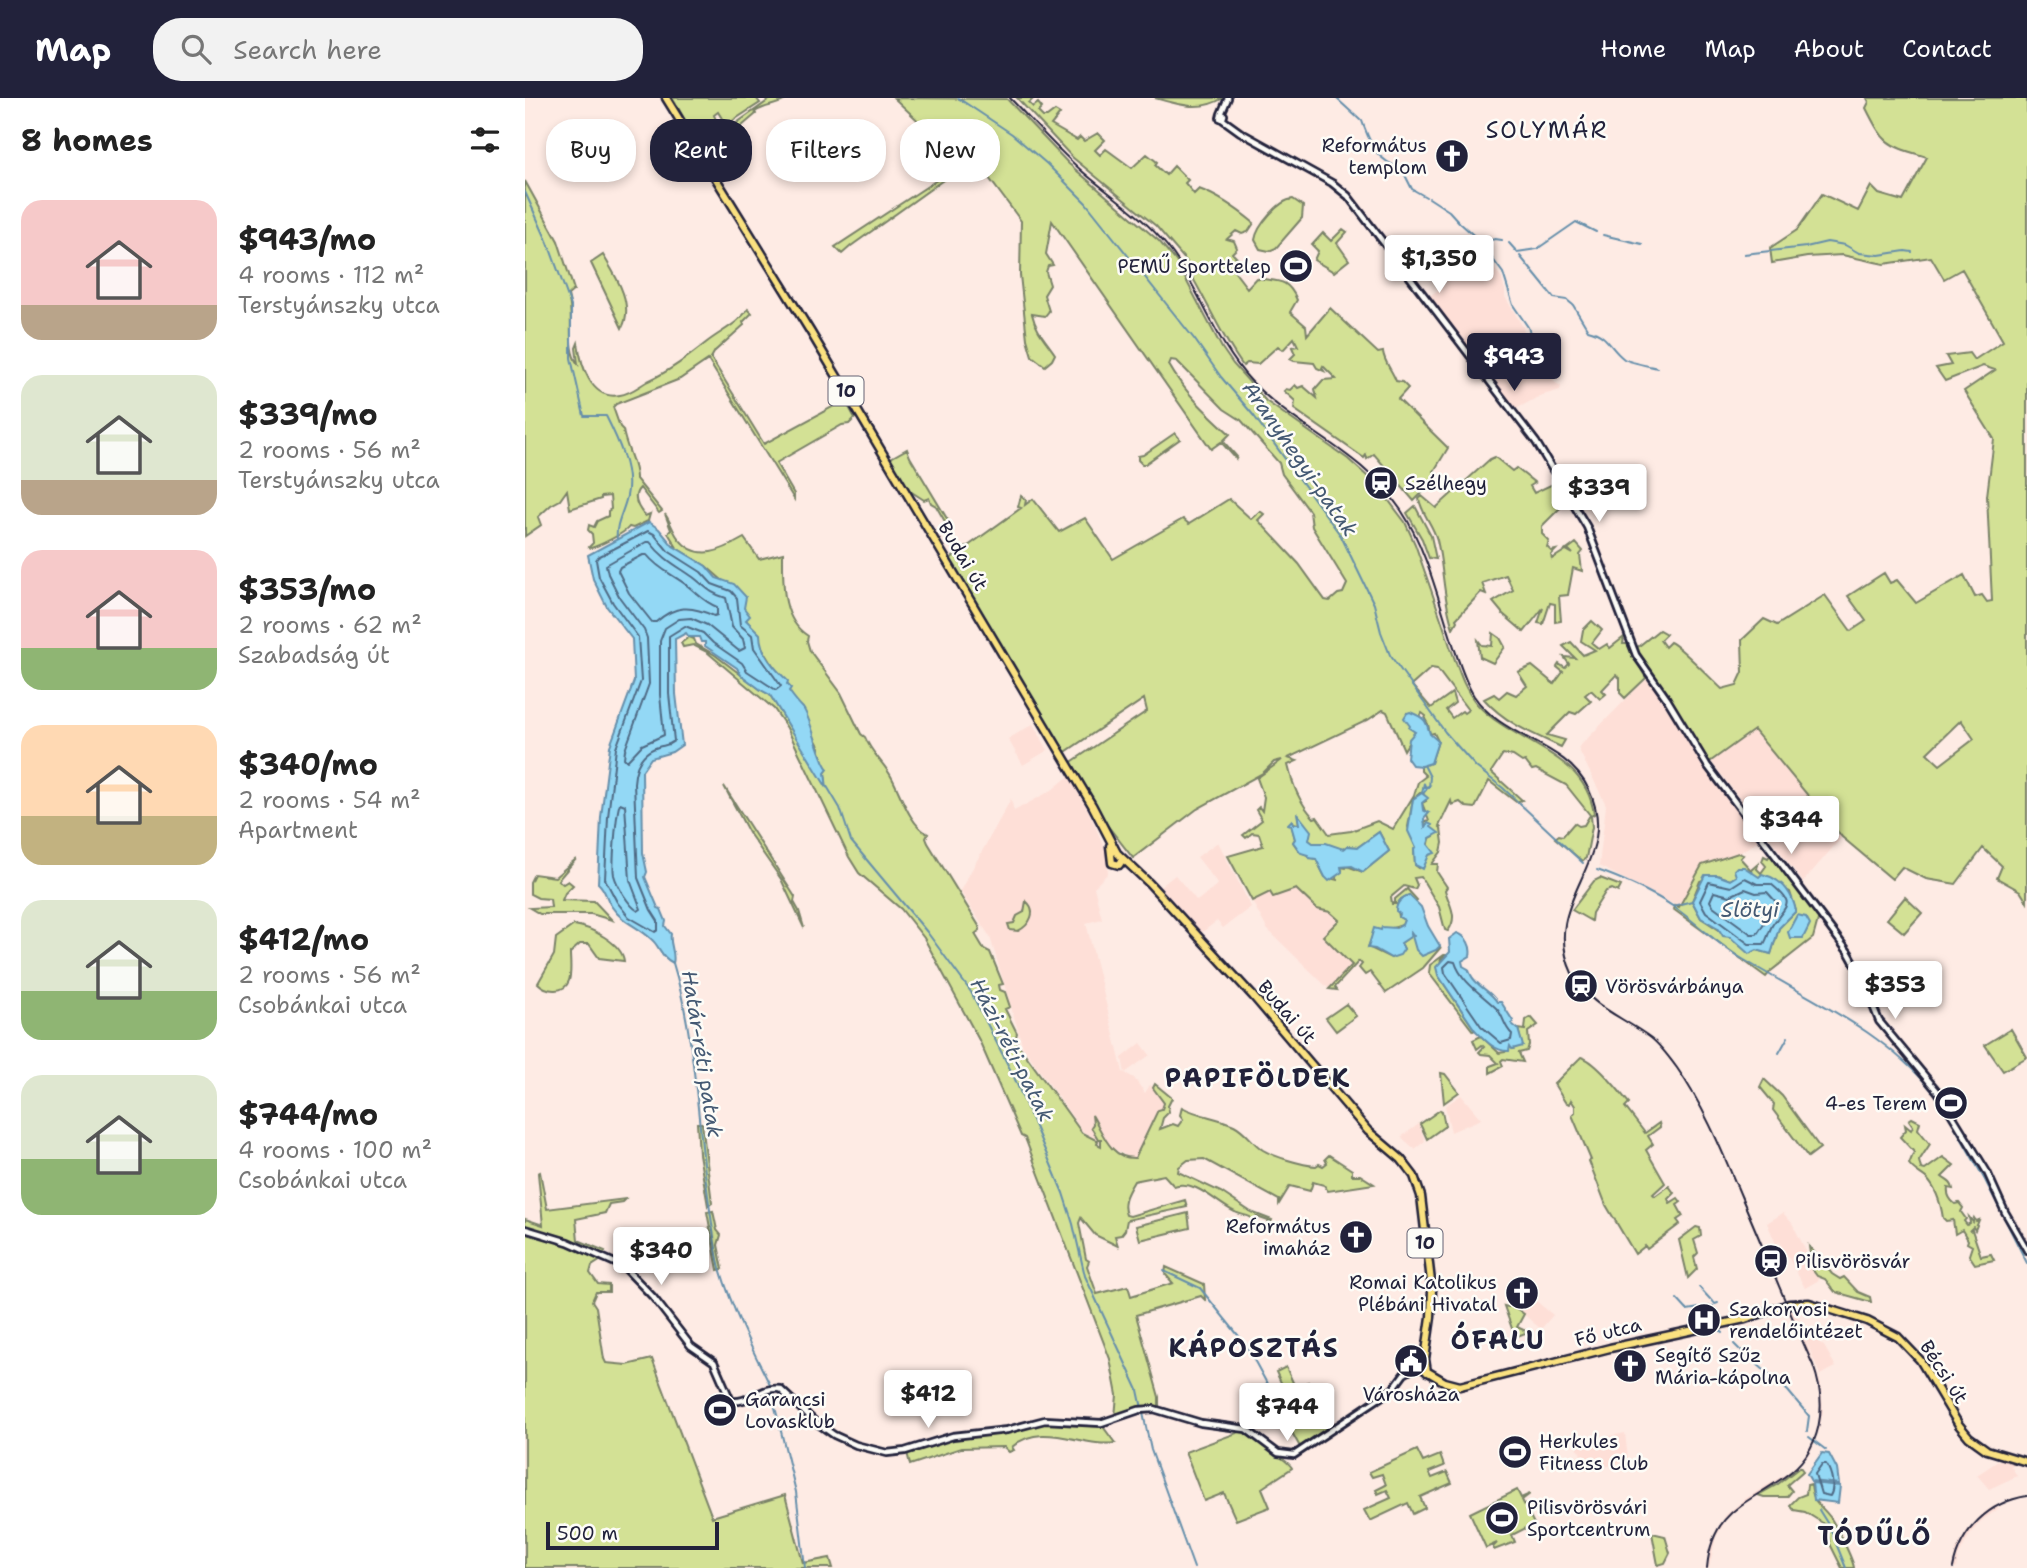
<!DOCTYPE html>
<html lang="en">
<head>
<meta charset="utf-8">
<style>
	body { margin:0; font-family:"Shantell Sans",sans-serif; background:#f2f2f2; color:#222; height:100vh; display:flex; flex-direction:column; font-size:26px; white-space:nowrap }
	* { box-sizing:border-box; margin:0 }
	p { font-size:23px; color:#767676 }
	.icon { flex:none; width:38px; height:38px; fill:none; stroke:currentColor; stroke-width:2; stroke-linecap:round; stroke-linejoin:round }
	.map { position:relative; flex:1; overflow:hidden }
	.panel { display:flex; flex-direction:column; background:#fff; width:525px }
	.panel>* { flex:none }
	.banner { position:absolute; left:21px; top:21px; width:665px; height:63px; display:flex; gap:14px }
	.scale { position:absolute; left:21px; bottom:18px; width:173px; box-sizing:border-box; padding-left:7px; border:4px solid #22223b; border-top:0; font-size:19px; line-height:24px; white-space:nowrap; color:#22223b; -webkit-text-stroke:5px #fdfcf7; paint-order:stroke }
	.price { position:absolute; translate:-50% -60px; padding:0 16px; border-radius:7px; background:#fff; color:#222; font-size:23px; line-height:46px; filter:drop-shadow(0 2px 4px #0008) }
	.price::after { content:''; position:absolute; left:50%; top:42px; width:21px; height:16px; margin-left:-10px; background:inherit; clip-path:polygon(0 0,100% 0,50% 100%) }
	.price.active { background:#22223b; color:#fff }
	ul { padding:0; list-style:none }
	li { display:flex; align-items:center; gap:21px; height:175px; padding:0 21px }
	li span { display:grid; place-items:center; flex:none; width:196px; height:140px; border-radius:21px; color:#555 }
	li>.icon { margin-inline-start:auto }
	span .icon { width:84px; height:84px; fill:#fffc; stroke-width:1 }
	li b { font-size:30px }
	h2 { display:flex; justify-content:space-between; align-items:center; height:84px; padding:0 21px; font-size:30px }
	.pill { padding:0 24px; border-radius:28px; background:#fff; box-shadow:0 4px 10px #0003; font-size:24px; line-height:63px }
	.pill.active { background:#22223b; color:#fff }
	header { display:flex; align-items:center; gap:42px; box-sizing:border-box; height:98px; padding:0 35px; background:#22223b; color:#fff }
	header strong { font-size:33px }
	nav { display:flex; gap:38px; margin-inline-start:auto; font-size:24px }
	.search { width:490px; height:63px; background:#f2f2f2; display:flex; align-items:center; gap:18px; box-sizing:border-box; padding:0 24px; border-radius:28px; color:#767676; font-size:26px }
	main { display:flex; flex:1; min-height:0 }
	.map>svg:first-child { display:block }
	.built { fill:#fedfd7 }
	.green { fill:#d3e195; stroke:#7a8268; stroke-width:2; fill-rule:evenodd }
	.water { fill:#93d8f5; stroke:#668fab; stroke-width:2 }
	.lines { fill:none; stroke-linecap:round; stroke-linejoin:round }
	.shore { stroke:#4f6b85; stroke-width:2 }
	.stream { stroke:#668fab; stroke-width:2 }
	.secondary-casing { stroke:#22223b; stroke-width:10 }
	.primary-casing { stroke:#22223b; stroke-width:11 }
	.secondary { stroke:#fdfcf7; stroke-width:4.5 }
	.primary { stroke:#fae180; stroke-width:6 }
	.rail { stroke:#22223b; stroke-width:2 }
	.labels { text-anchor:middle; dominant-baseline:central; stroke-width:5; stroke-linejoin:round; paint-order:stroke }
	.shield { fill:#fdfcf7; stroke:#646373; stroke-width:2 }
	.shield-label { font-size:18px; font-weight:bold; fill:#22223b }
	.poi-label { font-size:19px; fill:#22223b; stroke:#fdfcf7; text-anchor:start }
	.street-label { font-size:19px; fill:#22223b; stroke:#fdfcf7 }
	.water-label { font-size:21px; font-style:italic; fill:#445973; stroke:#fdfcf7 }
	.quarter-label { font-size:23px; letter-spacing:2px; fill:#22223b; stroke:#fdfcf7 }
	.district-label { font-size:26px; font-weight:bold; letter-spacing:2px; fill:#22223b; stroke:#fdfcf7 }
</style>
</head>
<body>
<header>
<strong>Map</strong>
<div class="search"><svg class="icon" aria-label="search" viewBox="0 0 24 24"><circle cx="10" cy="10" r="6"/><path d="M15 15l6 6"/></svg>Search here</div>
<nav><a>Home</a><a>Map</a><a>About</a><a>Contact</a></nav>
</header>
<main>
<section class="panel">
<h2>8 homes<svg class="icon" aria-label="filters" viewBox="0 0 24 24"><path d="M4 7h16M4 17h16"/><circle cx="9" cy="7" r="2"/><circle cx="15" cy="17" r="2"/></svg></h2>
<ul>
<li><span style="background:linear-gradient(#f6c9c9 75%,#b9a48a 0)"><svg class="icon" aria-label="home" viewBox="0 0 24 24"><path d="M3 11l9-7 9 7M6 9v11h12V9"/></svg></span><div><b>$943/mo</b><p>4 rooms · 112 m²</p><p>Terstyánszky utca</p></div></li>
<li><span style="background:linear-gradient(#dfe7d0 75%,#b9a48a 0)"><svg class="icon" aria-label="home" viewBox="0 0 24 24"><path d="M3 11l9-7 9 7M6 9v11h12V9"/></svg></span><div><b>$339/mo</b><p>2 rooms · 56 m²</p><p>Terstyánszky utca</p></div></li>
<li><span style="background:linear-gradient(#f6c9c9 70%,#8fb573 0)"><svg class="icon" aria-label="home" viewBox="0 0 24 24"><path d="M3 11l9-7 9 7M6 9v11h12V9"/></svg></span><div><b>$353/mo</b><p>2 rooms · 62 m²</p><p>Szabadság út</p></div></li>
<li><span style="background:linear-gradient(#ffd9b3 65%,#c2b280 0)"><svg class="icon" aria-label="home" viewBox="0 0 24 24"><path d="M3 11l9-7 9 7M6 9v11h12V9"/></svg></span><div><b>$340/mo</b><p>2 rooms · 54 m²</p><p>Apartment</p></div></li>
<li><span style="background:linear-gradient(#dfe7d0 65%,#8fb573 0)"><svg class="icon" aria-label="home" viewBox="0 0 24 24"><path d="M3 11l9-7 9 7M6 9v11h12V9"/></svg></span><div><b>$412/mo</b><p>2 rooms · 56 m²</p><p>Csobánkai utca</p></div></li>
<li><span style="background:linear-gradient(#dfe7d0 60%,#8fb573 0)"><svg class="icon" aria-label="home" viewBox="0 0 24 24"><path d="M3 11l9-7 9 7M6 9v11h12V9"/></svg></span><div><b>$744/mo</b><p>4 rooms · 100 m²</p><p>Csobánkai utca</p></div></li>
</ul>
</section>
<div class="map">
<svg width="1502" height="1470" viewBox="0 0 1502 1470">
	<rect width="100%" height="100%" fill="#feebe4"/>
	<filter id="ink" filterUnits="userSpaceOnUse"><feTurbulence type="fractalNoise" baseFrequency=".0143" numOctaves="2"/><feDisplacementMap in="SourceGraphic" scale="14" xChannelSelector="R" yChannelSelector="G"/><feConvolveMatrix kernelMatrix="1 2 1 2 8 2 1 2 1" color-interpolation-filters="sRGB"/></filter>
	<g filter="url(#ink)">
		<path class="built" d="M952 149 976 179 980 192V199L998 229 1001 243 1023 280H1028L1029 284 1036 288 1035 292 1015 298 991 311 905 198 918 188 931 170 922 158 923 155Z
			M1122 580 1146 614 1166 649 1233 743 1211 757 1177 767 1154 809 1074 768 1081 707 1053 650Z
			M508 626 523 652 498 667 483 641Z
			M1229 632 1317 739 1278 784 1186 663Z
			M544 678 562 710 581 753 583 775 569 789 577 821 561 825 598 974 600 975 597 960 616 945 625 957 600 975 609 980 620 995 625 987 645 1002 611 1063 558 1034 498 949 465 839 435 793 486 701 489 713 527 692Z
			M693 744 726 809 698 830 692 823 676 835 635 789 650 777 672 803 693 786 672 759Z
			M771 791 792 811 805 814 814 823 827 867 804 891 742 831 727 803 746 794 748 799Z
			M936 997 956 1021 926 1034 920 1008Z
			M894 1026 900 1043 890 1051 876 1039Z
			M1258 1115 1267 1125 1281 1153 1294 1182 1280 1190 1255 1144 1251 1146 1242 1125Z
			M1010 1202 1028 1217 1016 1231 991 1210 996 1204 1003 1210Z
			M1269 1207 1296 1287 1298 1313 1293 1336 1291 1335 1296 1313 1295 1294 1287 1267 1261 1208Z
			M1283 1236 1299 1248 1311 1269 1295 1277 1279 1237Z
			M1100 1335 1103 1361 1084 1368 1062 1372 1051 1345Z
			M1286 1348 1288 1349 1282 1358 1266 1376 1222 1403 1203 1419 1191 1439 1184 1470H1181L1186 1444 1201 1417 1220 1401 1264 1374 1274 1365Z
			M1479 1359 1493 1363 1486 1368 1492 1378 1464 1391 1452 1377Z
			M1471 1407 1473 1411 1455 1424 1443 1440 1433 1459 1431 1470H1427L1431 1452 1442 1433 1460 1414Z"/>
		<path class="green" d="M147 0H231L235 5 201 27 193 14 189 17 191 22 195 24 198 30 173 46C163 30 158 16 147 0Z
			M247 0H264C251 9 242 6 230 14L231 16 210 34 183 51 181 57 190 70 188 71 178 55 182 46Z
			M369 0 482 1 544 66 634 143 651 163 697 250 708 266 741 303 823 361 852 387 880 424 890 446C902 480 914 514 925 548 933 569 937 588 952 606 989 647 1060 653 1069 716L1066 718 1067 729 1061 760 1057 763 1030 740 1034 737 1038 738 1049 725 1054 728 1059 727 1065 717 1041 687 1011 671 1007 672 1000 663 997 664 988 658 978 656 966 674 997 702 991 704 964 683 950 710 941 709 935 704 927 707 926 703 914 728 916 730 918 745 916 754 907 766H913L912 774 922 789 920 792C924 807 934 818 923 833L920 832 914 809 896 779 889 780 892 787 890 791 879 788 866 799 867 806H870V801L882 791 892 802 890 804 884 797 876 801 872 806 874 819 879 822 877 827C859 835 852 825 843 849L866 860 879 851 876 845 885 839 886 834 901 856 916 849 898 870 861 895 845 874 840 877 834 870 837 866 834 863 810 889 812 892 804 891 827 867 798 838 814 822 805 814 792 811 771 791 748 799 745 794 727 803 703 758 738 748 734 736 727 735 721 740 718 737 737 722 731 712 734 709 737 713 739 699 732 680 757 662 749 664 738 675 672 711 608 760 579 723 545 665 622 613 619 601 539 655 425 461 496 410 493 409 496 398 501 402 500 407 508 401 534 434 560 420 588 461 658 421 664 426 704 401 726 421 735 413 739 416 733 422 774 466 800 502 805 503 813 496 818 495 822 486 787 429 785 414 757 376 754 365 716 322 699 311 652 263 646 262 644 267C659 294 682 315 705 336L698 343 712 359 711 361 696 344 686 351 527 123 521 156 528 167 523 168 521 174 525 187 519 197 524 213 520 218 507 216C511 233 520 241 530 256L527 262 520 268 507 258 502 241 495 177 496 123 449 60 326 148 317 156 310 149 424 74 438 63 416 43 405 37 403 32ZM906 570 912 571 943 612 939 615 937 613 927 620 921 612 930 605 927 595 906 610 889 590 887 587ZM858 612 862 614 879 652 890 634 882 622V615L895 619 897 615 901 618 900 621 903 626 905 636 909 635 913 643 906 665 896 668V673L901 678 893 684 889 697 868 731 852 723 826 733 804 736 792 719 789 720C774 704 768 688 763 667L772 663 763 660 843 622ZM899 687 901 690 898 696 901 703 897 705 904 723 900 724 899 729 903 728 909 738 905 740 901 761 894 770 890 767 889 752 891 750 883 729 888 701 895 695H898ZM773 718 782 730 784 742 787 745 818 751 822 748 833 749 854 734 864 753 838 774 822 768 821 770 815 769 817 772 811 778 812 782 800 779 791 761 774 753 768 744 770 741 766 725 774 726Z
			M492 0H509L504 5 508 9 513 5 517 10 513 14 518 19H522L530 13 535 16 526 27 552 42 555 39 559 43 573 35 580 42 570 52 575 57 581 51 607 70 622 56 632 64 630 67 641 77 649 68 663 82 660 85 669 96 674 91C694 98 712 111 729 125L723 134 717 136 711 133 702 141 709 143 712 150 707 155 713 161 706 169 722 190 731 180C753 184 762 179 772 202L765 214 781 228 782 237 805 210 853 255 858 254C860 266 867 272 871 283L877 284 883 290 873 301 923 350 909 373 914 378 889 403 849 356 842 361 841 357 839 360 769 311 770 303 759 293 761 291 765 292 770 287 773 290 778 288 792 300 790 291 798 282 811 281 798 268 797 270 799 273 792 270 789 265 769 263 765 261 770 256 767 249 773 248 769 240 758 252 753 248 733 266 722 265 718 268C695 237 681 200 660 167L662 164 631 128 547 59Z
			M630 0H698C676 14 654 7 630 0Z
			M1342 0H1502V804L1495 793 1472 780 1477 768 1458 750 1431 786 1401 781 1377 769 1367 781 1317 739 1229 632 1186 663H1181L1109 552 1134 532 1141 536 1135 542 1140 549 1145 544C1154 547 1186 581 1197 591L1212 587 1218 574 1217 542 1239 521 1252 527 1300 497 1326 533 1341 523 1323 498 1359 475 1365 485 1372 482 1391 505 1439 477 1450 499 1457 497 1462 504 1467 503 1462 398 1469 341 1439 293 1470 272 1458 268 1420 283 1411 270 1426 267 1421 258 1444 255 1449 262 1478 243 1437 171 1419 181 1406 159 1359 166 1317 157 1282 159 1247 165 1245 150 1272 132 1297 96 1333 113 1346 88 1354 96 1378 103 1402 59C1362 47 1360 48 1341 10L1344 4ZM1436 622 1449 641 1415 667 1402 655Z
			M0 83 33 143 49 192 43 197C50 220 40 250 53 266L51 250 53 245C56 266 65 303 95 297 105 296 114 288 123 283 145 273 163 259 182 244 196 233 213 226 223 211L227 215 218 224 219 227 190 253 186 260 239 346 320 302 330 320 324 326 317 327 251 365 269 396V401L183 262 155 281 91 306 88 309 95 329 98 332C100 348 112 367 111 381L137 413 134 415 115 390C106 399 113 410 120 418L125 416 123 423 108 430 104 429C99 436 73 448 66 450L64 449 68 445 67 436 63 432 64 427 69 429 72 423 83 418V413L86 411 85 398 76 399V401L45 411 42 392 35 402 26 407 13 419 16 427 0 438Z
			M768 101 778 108 777 120 751 150 744 153 735 151 730 142C732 128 754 102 768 101Z
			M818 131 822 134 812 145 824 162 809 174 789 162 793 153 787 147 798 135 806 143Z
			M78 157C90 177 110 206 97 230L66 165Z
			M650 335 655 341 620 366H617L613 362V358L618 357Z
			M382 351 385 359 427 429 422 427 411 408 406 405 404 400 399 402 382 391 364 361Z
			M970 359 987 373 991 370 1010 385 1005 388 1009 395 1030 385 1041 404 1017 428V436L1024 443 1022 449 1026 453 1031 452 1026 457 1027 461 1041 452 1048 456 1043 451 1051 445 1058 453 1055 457 1057 473 1048 470 1043 497 1034 498 1036 523 1030 524V506L1025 505 1018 526 1013 525 1018 510 999 534 978 516 968 504 988 492 981 477 957 485 961 496 956 494 931 521 932 523 928 530C918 501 919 471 912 442 908 427 897 416 894 401L897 398 911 410 965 361Z
			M890 408 906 438 911 461 904 460 897 441 882 415Z
			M140 416C146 424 148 434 154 441 173 465 198 452 219 440L234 461 258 455C258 484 256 521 283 538L282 543 285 553 316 595 336 636 340 639C346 655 361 667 367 680 376 697 385 727 403 736L401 740 403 745 454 828 455 832 450 836 459 851 465 854 478 886 474 887 475 892 480 894 485 909 480 911 492 935 490 942 557 1035 573 1043 572 1046 576 1048V1041H573L566 1029 568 1026 567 1017C578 1035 585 1061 610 1060L633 1012 637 1011 639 1005 628 990 630 986 647 1000 643 1008 644 1014 638 1020 635 1031 648 1026 653 1028 658 1021 655 1017 657 1009C673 1018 692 1019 709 1027 721 1033 727 1045 738 1052 750 1059 777 1067 791 1068L794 1066 798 1068 802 1065 800 1061 804 1057 827 1072V1077H835L849 1086 803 1093 799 1087 788 1084 785 1093 765 1088 754 1106V1102L679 1061 663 1062 654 1069 653 1074 696 1094 726 1114 747 1122 746 1124 732 1119 727 1123 725 1119C721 1117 713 1116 710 1114 691 1105 671 1081 649 1088L639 1077 609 1083C603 1094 596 1103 601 1117L605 1118 660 1102 662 1109 602 1122 600 1132 596 1137 590 1138 593 1148 570 1137 556 1120 554 1125 561 1161 564 1163 562 1168 572 1196 603 1188 606 1198 648 1185 640 1176 641 1169 679 1186 680 1202 676 1198 611 1217 634 1299V1309H616L590 1319 592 1297 585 1261 500 1040 496 1038 454 942 399 840 376 811 334 775 324 759 262 630 249 611 182 554 168 547 158 549 156 545 164 539 169 541 171 546 190 557 236 592 245 597 301 685 300 675 303 671 299 668 293 646 264 593 265 590 254 577 235 546V540L223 525 198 483 181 468 148 448H151L143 435 146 432Z
			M1067 523 1077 532 1067 545 1074 551 1082 546 1085 550 1099 539 1098 546H1102L1121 580 1100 600 1095 595V580L1091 577 1077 592 1081 596 1075 601 1066 592 1060 597 1066 603 1051 616 1045 614 1022 637 1040 642 1036 649C1008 636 980 625 959 601L969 596 974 600 982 593 991 597 1002 588 993 574 1007 568 1029 586 1038 574 1032 569 1034 566 1040 570 1044 566 1039 559 1050 560 1038 548 1046 544 1058 557 1070 552 1056 543 1058 532Z
			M968 535 975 540 980 549 968 565 955 559 953 542 957 547 967 548Z
			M199 688 270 799 269 804 274 813 279 830 256 781 224 735Z
			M1213 755 1218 757 1215 760 1226 772 1233 766 1232 771 1236 775 1241 768 1237 763 1239 758 1243 760 1246 756 1294 818 1288 840 1246 873 1241 879 1148 811 1150 807 1154 809 1177 767ZM1222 772 1228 777 1265 794 1271 813 1254 830 1246 856 1232 852 1224 855 1205 839 1176 820 1167 803 1175 783 1192 777 1205 782Z
			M51 761 33 782 38 786 43 783 48 787 40 795 37 802 69 803 87 822 66 816H15L5 810 26 809 25 801 13 800 5 796V784L9 776 30 779Z
			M1075 780 1096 788 1093 794 1087 791 1081 793 1067 815 1066 823 1047 812 1069 783Z
			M1380 799 1397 815 1379 835 1362 821Z
			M501 803C513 813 505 827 493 833L485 832 483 826 489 825 492 818 499 814Z
			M49 827C65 829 97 845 99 863L74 860 64 846H55L45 855C45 869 50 893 29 892 22 892 18 890 13 885L29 857 31 840Z
			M919 857H922L916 861 913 877 950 932 948 933 904 875 905 867Z
			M1345 868 1359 872 1354 880 1357 884 1345 895 1336 873Z
			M821 906 831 918 811 933 801 920Z
			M1006 919 1013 927 1003 934 1004 947 1002 953 994 955 998 964 978 961 976 963 978 968 965 975V968L973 965 965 957 956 956 954 954 959 949 957 947 952 951 948 942 956 938 974 955 980 954 986 948 988 951 997 947 993 931 1000 932 1001 922Z
			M1486 931 1502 959 1478 973 1460 947Z
			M1056 959C1070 962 1094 993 1104 1005L1100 1009 1120 1035 1134 1025 1135 1029 1123 1038 1128 1046 1121 1052 1140 1085 1128 1096 1130 1098 1144 1088 1149 1095 1143 1101 1145 1105 1153 1100 1156 1104 1152 1107 1158 1118 1152 1122 1155 1126 1122 1151 1120 1148 1110 1156 1081 1107 1064 1063 1066 1062 1047 1017 1050 1014V1008L1046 1002 1044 1006 1040 1004 1029 986Z
			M916 975 920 976 934 994 919 1005Z
			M1239 981 1257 998 1295 1050 1283 1059 1248 1012 1249 1006 1235 989Z
			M915 1012 917 1013 920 1028 902 1041 895 1026Z
			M1387 1020 1395 1024 1393 1031 1405 1046 1394 1063 1396 1071 1400 1072 1418 1059 1429 1067 1417 1079C1422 1083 1427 1084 1428 1091L1423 1090C1422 1096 1425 1102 1430 1106L1434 1105 1438 1110 1436 1114 1441 1121 1439 1123 1442 1127 1445 1125 1444 1119 1448 1124 1449 1120 1451 1123 1454 1122 1450 1132 1448 1129 1444 1133 1447 1132 1456 1158 1466 1156 1469 1162 1450 1166 1444 1157 1447 1148 1442 1145 1443 1142 1437 1132 1430 1136 1428 1122 1421 1123 1418 1120C1416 1107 1411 1090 1401 1080 1395 1075 1389 1073 1384 1066L1389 1054 1375 1039 1381 1032 1380 1027 1386 1032 1388 1028 1384 1022Z
			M172 1025H177L187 1105 183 1108 174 1056Z
			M15 1074 22 1111 100 1101 97 1104 84 1106 80 1115 51 1121 53 1142 80 1153 76 1162 67 1168 65 1175 73 1186 84 1187V1194H71L67 1203 71 1209 79 1261 81 1265 102 1267 127 1261 187 1419 260 1397 278 1465 305 1460 308 1470H0V1121L18 1127 13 1075Z
			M188 1113 192 1132 196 1137 193 1147 198 1171 193 1172 182 1114Z
			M663 1115 665 1130 615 1142 611 1128Z
			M1171 1129 1175 1130 1176 1138 1169 1142 1173 1155 1169 1159 1172 1171 1163 1180 1154 1142Z
			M1284 1148 1307 1176 1315 1181 1319 1179 1333 1194 1345 1199 1346 1204 1310 1194 1300 1181 1292 1178 1287 1171Z
			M995 1204 991 1210 999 1216 992 1229 1003 1234 990 1239 979 1208 983 1209Z
			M761 1269 770 1289 783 1284 802 1331 775 1349 748 1300 760 1293 751 1274Z
			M520 1324 576 1326 590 1345C558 1350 517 1322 487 1349L489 1352 484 1354 479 1349 436 1350 385 1367 382 1354 420 1342 450 1336 483 1334Z
			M717 1333C725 1337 765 1364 767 1370L737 1390 745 1409 711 1422 699 1395 679 1403 660 1354Z
			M892 1352 898 1364 915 1357 919 1368 904 1374 907 1380 922 1374 927 1385 895 1399 900 1410 888 1416 883 1405 845 1423 839 1412 866 1400 862 1392 853 1396 851 1392 861 1387 857 1376 847 1379 844 1374Z
			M1275 1369 1278 1373 1262 1387 1267 1393 1262 1399H1239L1233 1397 1253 1386Z
			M1286 1386C1288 1406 1294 1405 1305 1419 1311 1428 1328 1461 1329 1470H1317L1305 1446 1301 1427 1280 1414 1269 1412 1265 1407 1273 1399 1281 1396 1282 1387Z
			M992 1392 996 1400 1005 1396 997 1402 1009 1426 987 1437 990 1444 969 1452 968 1449 972 1445 961 1450 945 1415Z
			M1127 1435 1140 1438 1145 1455 1140 1465 1133 1467Z"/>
		<path class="water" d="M124 424 134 431 148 448 181 468 191 480 209 486 221 499 219 510 225 518 221 522 235 536C235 555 250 571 263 583L262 586 266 590 264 593C269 600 274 606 278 610 287 622 294 662 303 671L300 675 302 690 245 597 236 592 216 577 212 570 180 548V544H176L174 539H164L161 535 150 541 151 596 157 647 147 654 126 660 117 673 118 755 122 774 120 779 133 810 136 811 141 823 140 828 146 836C144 847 151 855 148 865 138 860 136 853 130 845 118 830 98 826 87 809 81 801 81 792 73 785L76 719 85 648 109 583 107 541 82 509 68 481 63 457Z
			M885 614C900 620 901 622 905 636L913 643 906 665 896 668 887 667 882 660 884 641 890 634 884 630 885 628 879 620 882 615Z
			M899 685 900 689 904 688 898 696 903 700 897 705 898 712 904 715 899 721 900 729 903 725 907 727 906 729 914 735 905 740 903 746 910 755 904 757 898 771 890 767 889 751 891 750 883 733 888 701 897 695Z
			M772 715 786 733 784 742 788 745H801L818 751 822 748 833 749 854 734 864 753 838 774 827 768 816 769 817 774 804 783 800 779 791 761 784 760 783 757 776 755 768 744 770 741 766 727 763 726 767 722 768 726H774Z
			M1212 769H1219L1234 779 1237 776C1257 781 1267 794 1271 813L1254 830 1246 856 1232 852 1224 856 1205 839 1198 838 1193 830 1176 820 1167 803 1180 777H1192L1205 782 1211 778 1209 772Z
			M884 797 896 809 903 828 915 848 911 852 897 858 891 852 887 838H889L886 834 885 839 876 845 879 851 875 857 866 860 850 851 843 850 849 830 856 832 857 829 871 830 877 827 879 822 874 819 875 816 871 813C871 805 877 799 884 797Z
			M1272 817 1281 819 1285 826 1278 840H1265L1263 834Z
			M932 835C942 838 947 849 945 858L937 863 938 868C948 874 941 868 946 877 951 888 966 893 972 904H976L988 923 987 926 993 931 998 948 987 951 985 948 984 953C970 954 959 941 950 932L913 877 911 869 925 854 924 841Z
			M1297 1355 1304 1356 1312 1371 1314 1386 1286 1383 1282 1376Z
			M1287 1385 1315 1388 1313 1405 1289 1402Z"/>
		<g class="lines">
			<path class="shore" d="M123 433 129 436 143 453 176 474 187 486 206 493 212 500 215 527 227 537 229 550 256 588 251 592 222 573 217 565 188 545 178 535 160 528 144 538V596L149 643C143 648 140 647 133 649 116 654 110 669 109 685L113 780 126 812 133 823V832L130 834 104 819 92 804 80 781 83 719 91 650 116 583 113 539 88 505 74 479 71 462 73 459Z
				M121 444H125C139 462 151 467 168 479 181 489 184 495 201 500L207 529 218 541 220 550 214 553 182 527 166 520 154 521 140 530 135 543V597L139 637 117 647 102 663 99 660 100 652 124 586 122 540 119 532 95 500 83 476 81 467Z
				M118 457H122C134 472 149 477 164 489 174 497 179 504 192 509V517L189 518C166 507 150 507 131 524H127L104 495 93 473 95 469Z
				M95 705 100 707 105 782 116 811 113 813C104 808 92 788 89 777 87 767 91 715 95 705Z
				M1220 780 1232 786H1246C1270 806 1263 805 1248 826 1244 832 1243 840 1239 846H1224L1181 814 1175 803 1184 784 1206 789Z
				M1220 791 1231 795 1242 794 1252 805 1232 836H1226L1188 808 1185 803 1189 794 1205 798Z
				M925 863 930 864C936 884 958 897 972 911 979 919 979 929 987 936L986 942 976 945 956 928 920 875 919 869Z
				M1297 1366H1301C1307 1375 1310 1390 1305 1398L1296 1396 1290 1376Z"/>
			<path class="stream" d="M433 0 487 36 522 66 561 105 670 242 696 279 729 318 816 438 849 506 856 534 865 557 920 634 951 669 978 690 1058 765
				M811 0 835 22
				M837 23C847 49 850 61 877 71L887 91 901 99
				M0 94 23 145 46 208V260L59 318H81C92 340 108 372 102 398 99 413 90 426 92 441
				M904 100 924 113 934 124
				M935 125 956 144
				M1078 137 1117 146
				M958 144 970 141 977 142
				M984 145 993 155
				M961 148 964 156 978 175 988 207 1003 229 1011 253
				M992 154 1012 151 1051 124 1071 134
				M1219 156 1281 149 1302 144 1320 147 1334 155 1354 157 1380 153 1387 154
				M995 158 1029 200 1042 202 1048 207 1063 232C1084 237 1084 250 1099 261 1104 264 1124 268 1132 270
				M899 667 905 679 904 689
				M300 685 315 710 326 743 402 834 446 894 489 979 538 1095 548 1126 560 1178 613 1292 626 1352 669 1470
				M1072 772C1096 780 1128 795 1149 809 1172 825 1192 846 1216 860 1283 901 1357 931 1407 993
				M1148 808 1167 803
				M148 865C172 944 172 1030 185 1112 188 1131 190 1151 195 1170 207 1211 226 1249 245 1287
				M1254 955 1263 939
				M1430 1029 1460 1082 1502 1165
				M639 1173 675 1190 721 1247 752 1304
				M1174 1189 1185 1201
				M1152 1201 1162 1212 1188 1208
				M1187 1202 1190 1206 1193 1205
				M1194 1231 1198 1235
				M1209 1246 1214 1251
				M1216 1252 1263 1293 1284 1318 1282 1333
				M246 1293 271 1394 280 1470
				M1284 1339 1301 1352
				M1294 1412 1304 1428 1321 1470"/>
			<g class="secondary-casing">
				<path id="secondary" d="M696 16 703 0
					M696 16 699 17 698 20H695Z
					M697 21 715 34 807 85 823 98 1011 344 1062 429 1111 557 1142 601 1182 667 1324 855 1334 873 1354 923 1413 994 1462 1074 1480 1114 1502 1152
					M0 1131 43 1144 99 1169 128 1199 166 1248 189 1264 206 1303C223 1306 237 1288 255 1291L289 1323 309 1337 331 1347 362 1355 380 1353 428 1338 482 1332 520 1322 576 1325 614 1312 629 1311 676 1325 721 1331 753 1355 769 1357 868 1291 879 1276 893 1268"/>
			</g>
			<g class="primary-casing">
				<path id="primary" d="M141 0 285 233 567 707 592 755 624 785 728 898 843 1033 876 1061 889 1078 896 1098 907 1192 906 1219 900 1261 902 1274
					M585 748 587 765 594 767 598 761
					M899 1260 893 1268 920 1284 935 1288 1085 1250 1220 1221 1264 1206 1284 1205 1342 1223 1373 1239 1395 1262 1434 1327 1444 1339 1462 1352 1502 1364"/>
			</g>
			<use href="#secondary" class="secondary"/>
			<use href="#primary" class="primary"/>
			<path class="rail" d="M485 0C509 25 532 51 558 74 586 98 618 118 642 148 675 189 689 243 726 283 773 333 834 351 876 412 901 449 914 504 928 546 934 564 939 582 949 598 978 642 1041 643 1064 692 1098 763 1013 802 1047 875 1064 909 1097 918 1126 940 1136 948 1144 959 1152 970 1180 1010 1197 1053 1216 1098 1240 1154 1263 1211 1288 1267 1303 1308 1297 1353 1259 1379 1220 1407 1187 1413 1182 1470
				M1428 1470C1435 1432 1464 1404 1502 1398"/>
		</g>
	</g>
	<defs>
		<g id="church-disc" transform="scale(1.75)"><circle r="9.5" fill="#22223b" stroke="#fdfcf7"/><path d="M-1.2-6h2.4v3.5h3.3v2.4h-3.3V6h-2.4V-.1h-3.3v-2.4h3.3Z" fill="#fff"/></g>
		<g id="stadium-disc" transform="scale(1.75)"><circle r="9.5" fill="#22223b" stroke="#fdfcf7"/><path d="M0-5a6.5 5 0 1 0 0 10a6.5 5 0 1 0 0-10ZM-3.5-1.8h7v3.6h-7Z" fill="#fff"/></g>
		<g id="station-disc" transform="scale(1.75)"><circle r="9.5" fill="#22223b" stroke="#fdfcf7"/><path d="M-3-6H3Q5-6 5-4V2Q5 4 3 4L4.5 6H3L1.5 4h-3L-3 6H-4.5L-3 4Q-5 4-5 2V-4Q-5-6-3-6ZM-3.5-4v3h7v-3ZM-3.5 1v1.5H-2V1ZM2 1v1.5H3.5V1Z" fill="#fff"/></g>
		<g id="hospital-disc" transform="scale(1.75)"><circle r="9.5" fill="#22223b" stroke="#fdfcf7"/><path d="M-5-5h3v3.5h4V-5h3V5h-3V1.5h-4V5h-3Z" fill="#fff"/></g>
		<g id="civic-disc" transform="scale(1.75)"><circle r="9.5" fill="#22223b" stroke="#fdfcf7"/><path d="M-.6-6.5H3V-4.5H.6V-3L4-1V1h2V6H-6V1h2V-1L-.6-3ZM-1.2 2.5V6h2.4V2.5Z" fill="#fff"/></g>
	</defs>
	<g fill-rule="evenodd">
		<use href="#church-disc" x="927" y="58"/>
		<use href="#stadium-disc" x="771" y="168"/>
		<use href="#station-disc" x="856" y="385"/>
		<use href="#station-disc" x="1056" y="888"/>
		<use href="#stadium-disc" x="1426" y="1005"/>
		<use href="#church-disc" x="831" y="1139"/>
		<use href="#station-disc" x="1246" y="1163"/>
		<use href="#church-disc" x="997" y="1195"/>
		<use href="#hospital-disc" x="1179" y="1222"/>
		<use href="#civic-disc" x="886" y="1263"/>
		<use href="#church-disc" x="1105" y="1268"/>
		<use href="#stadium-disc" x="195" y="1312"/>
		<use href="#stadium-disc" x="990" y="1354"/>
		<use href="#stadium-disc" x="977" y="1420"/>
	</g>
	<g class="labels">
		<g class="shield">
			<rect x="303.5" y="278.5" width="35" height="29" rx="5"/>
			<rect x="882.5" y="1130.5" width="35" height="29" rx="5"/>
		</g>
		<g class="shield-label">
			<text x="321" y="293">10</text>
			<text x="900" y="1145">10</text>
		</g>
		<g class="poi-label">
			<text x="902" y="47" text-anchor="end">Református<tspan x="902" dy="22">templom</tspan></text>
			<text x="746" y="168" text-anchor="end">PEMŰ Sporttelep</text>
			<text x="880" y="385">Szélhegy</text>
			<text x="1080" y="888">Vörösvárbánya</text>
			<text x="1402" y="1005" text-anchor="end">4-es Terem</text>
			<text x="806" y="1128" text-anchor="end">Református<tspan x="806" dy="22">imaház</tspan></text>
			<text x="1270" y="1163">Pilisvörösvár</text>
			<text x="972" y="1184" text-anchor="end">Romai Katolikus<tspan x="972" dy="22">Plébáni Hivatal</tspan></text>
			<text x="1204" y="1211">Szakorvosi<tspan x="1204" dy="22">rendelőintézet</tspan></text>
			<text x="1130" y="1257">Segítő Szűz<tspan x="1130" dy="22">Mária-kápolna</tspan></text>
			<text x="886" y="1296" text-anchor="middle">Városháza</text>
			<text x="220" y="1301">Garancsi<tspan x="220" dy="22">Lovasklub</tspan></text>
			<text x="1014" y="1343">Herkules<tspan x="1014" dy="22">Fitness Club</tspan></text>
			<text x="1002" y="1409">Pilisvörösvári<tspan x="1002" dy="22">Sportcentrum</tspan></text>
		</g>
		<g class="street-label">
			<text transform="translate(438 458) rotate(59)">Budai út</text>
			<text transform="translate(762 914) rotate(49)">Budai út</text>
			<text transform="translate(1083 1234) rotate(-14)">Fő utca</text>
			<text transform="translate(1419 1274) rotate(57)">Bécsi út</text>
		</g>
		<g class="water-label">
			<text transform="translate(775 361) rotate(55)">Aranyhegyi-patak</text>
			<text x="1225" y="812">Slötyi</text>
			<text transform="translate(487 952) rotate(63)">Házi-réti-patak</text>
			<text transform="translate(177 956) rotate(81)">Határ-réti patak</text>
		</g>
		<g class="quarter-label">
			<text x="1022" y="32">SOLYMÁR</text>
		</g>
		<g class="district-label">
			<text x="733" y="979">PAPIFÖLDEK</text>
			<text x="973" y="1241">ÓFALU</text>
			<text x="729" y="1249">KÁPOSZTÁS</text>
			<text x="1350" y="1437">TÓDŰLŐ</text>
		</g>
	</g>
</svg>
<div class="scale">500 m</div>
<b class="price" style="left:914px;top:197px">$1,350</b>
<b class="price active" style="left:989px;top:295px">$943</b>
<b class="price" style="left:1074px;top:426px">$339</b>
<b class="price" style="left:1266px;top:758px">$344</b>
<b class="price" style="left:1370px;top:923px">$353</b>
<b class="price" style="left:136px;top:1189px">$340</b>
<b class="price" style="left:403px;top:1332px">$412</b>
<b class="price" style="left:762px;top:1345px">$744</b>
<div class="banner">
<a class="pill">Buy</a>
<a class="pill active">Rent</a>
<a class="pill">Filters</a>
<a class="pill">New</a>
</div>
</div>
</main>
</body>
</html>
